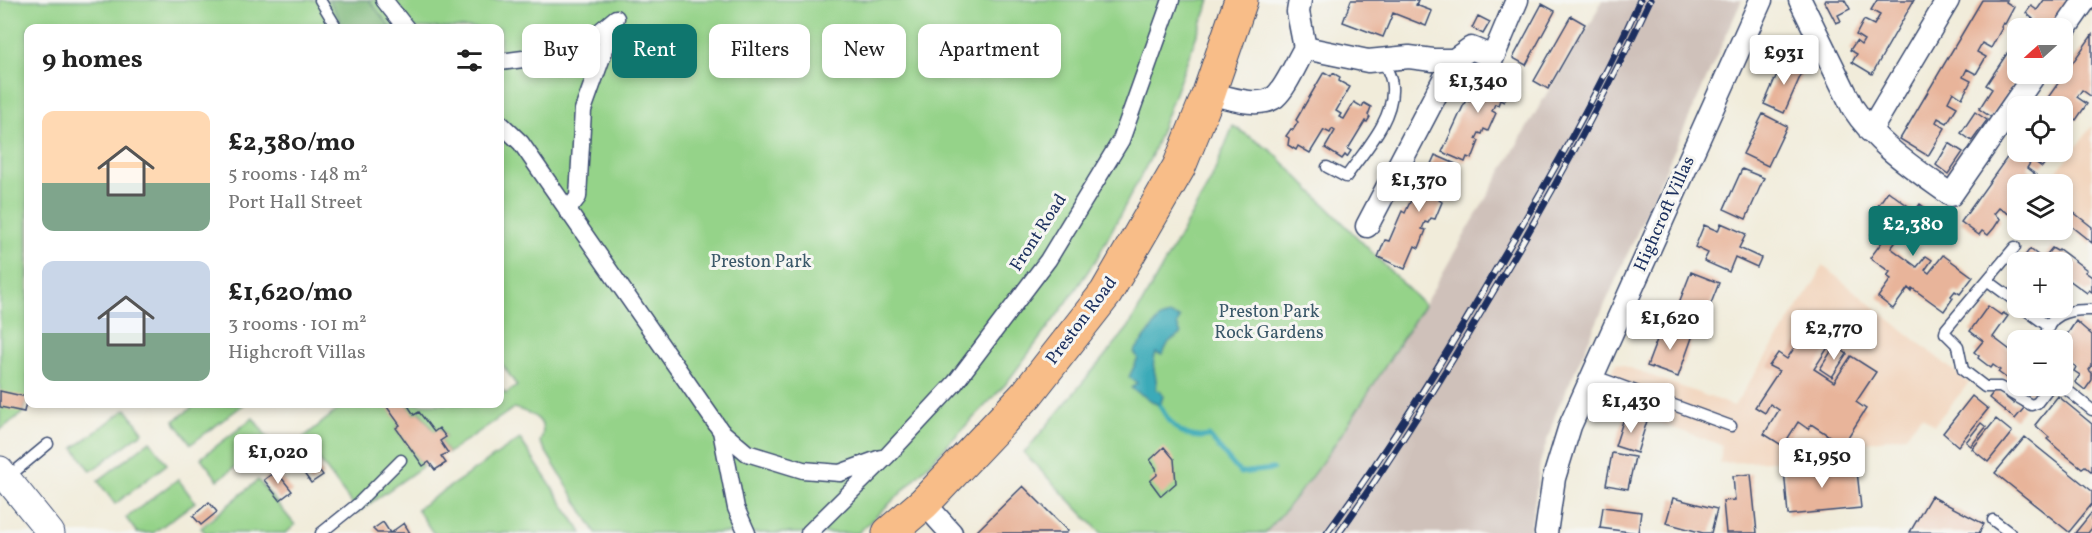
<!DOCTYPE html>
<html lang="en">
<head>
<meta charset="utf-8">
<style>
	body { margin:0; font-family:Vollkorn,serif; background:#f2f2f2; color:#222; height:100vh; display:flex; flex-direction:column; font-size:22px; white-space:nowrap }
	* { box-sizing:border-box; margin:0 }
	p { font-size:20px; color:#767676 }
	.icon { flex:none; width:33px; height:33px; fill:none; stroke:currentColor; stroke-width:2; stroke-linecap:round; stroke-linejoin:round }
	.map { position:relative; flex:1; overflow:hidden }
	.side { position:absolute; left:24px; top:24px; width:480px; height:384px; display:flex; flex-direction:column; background:#fff; border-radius:12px; box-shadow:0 3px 9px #0003 }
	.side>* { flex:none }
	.top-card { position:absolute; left:522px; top:24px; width:570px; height:54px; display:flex; gap:12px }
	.needle { width:39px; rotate:249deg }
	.tools { position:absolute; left:2007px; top:18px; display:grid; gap:12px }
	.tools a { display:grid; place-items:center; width:66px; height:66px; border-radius:12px; background:#fff; box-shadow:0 3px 9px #0003; font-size:30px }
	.price { position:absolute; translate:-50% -51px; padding:0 14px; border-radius:6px; background:#fff; color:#222; font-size:20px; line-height:39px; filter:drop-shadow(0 2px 3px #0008) }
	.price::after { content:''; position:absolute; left:50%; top:36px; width:18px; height:14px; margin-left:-9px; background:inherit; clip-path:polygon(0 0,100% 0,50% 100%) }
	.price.current { background:#0f766e; color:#fff }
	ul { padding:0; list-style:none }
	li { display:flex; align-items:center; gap:18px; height:150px; padding:0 18px }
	li span { display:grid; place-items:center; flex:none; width:168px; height:120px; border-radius:12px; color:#555 }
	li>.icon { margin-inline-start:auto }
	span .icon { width:72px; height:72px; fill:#fffc; stroke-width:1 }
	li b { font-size:26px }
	h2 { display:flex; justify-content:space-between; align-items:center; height:72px; padding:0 18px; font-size:26px }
	.pill { padding:0 21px; border-radius:12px; background:#fff; box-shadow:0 3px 9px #0003; font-size:21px; line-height:54px }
	.pill.current { background:#0f766e; color:#fff }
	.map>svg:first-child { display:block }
	.built { fill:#f2d5be }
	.industrial { fill:#cfc1ba }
	.green { fill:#95d389; stroke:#588174; stroke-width:1.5 }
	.forest { fill:#78b575; stroke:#4a726a; stroke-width:1.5 }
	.water { fill:#3aaab8; stroke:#2a6c8b; stroke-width:1.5 }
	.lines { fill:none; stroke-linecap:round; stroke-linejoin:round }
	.stream { stroke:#3aaab8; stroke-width:5 }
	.building { fill:#e8b49a }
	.service-casing { stroke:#3b4b71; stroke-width:13 }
	.pedestrian-casing { stroke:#3b4b71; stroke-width:19 }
	.minor-casing { stroke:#3b4b71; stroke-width:25 }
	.tertiary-casing { stroke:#3b4b71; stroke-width:29 }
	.trunk-casing { stroke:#3b4b71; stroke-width:35 }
	.service { stroke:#fff; stroke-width:10 }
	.pedestrian { stroke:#fff; stroke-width:16 }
	.minor { stroke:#fff; stroke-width:22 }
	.tertiary { stroke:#fff; stroke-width:27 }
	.trunk { stroke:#f8bd88; stroke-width:33 }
	.rail-casing { stroke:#1b2f5e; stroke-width:7 }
	.rail { stroke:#f6f6f2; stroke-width:4.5; stroke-dasharray:14; stroke-linecap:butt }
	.labels { text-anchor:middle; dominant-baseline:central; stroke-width:6; stroke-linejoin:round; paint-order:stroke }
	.street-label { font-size:18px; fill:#1b2f5e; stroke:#f6f6f2 }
	.park-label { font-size:18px; fill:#3a5869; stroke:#f6f6f2 }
</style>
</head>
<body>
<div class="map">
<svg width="2092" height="533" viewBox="0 0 2092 533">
	<rect width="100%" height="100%" fill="#f6f6f2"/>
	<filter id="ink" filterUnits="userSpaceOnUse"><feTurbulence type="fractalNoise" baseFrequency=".0167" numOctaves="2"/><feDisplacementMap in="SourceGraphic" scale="12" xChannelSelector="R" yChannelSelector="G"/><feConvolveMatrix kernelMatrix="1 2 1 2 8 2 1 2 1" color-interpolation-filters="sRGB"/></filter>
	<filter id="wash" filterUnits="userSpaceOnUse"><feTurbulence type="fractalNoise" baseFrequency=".008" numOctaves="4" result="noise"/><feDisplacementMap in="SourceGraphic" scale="24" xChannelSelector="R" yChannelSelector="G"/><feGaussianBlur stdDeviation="1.35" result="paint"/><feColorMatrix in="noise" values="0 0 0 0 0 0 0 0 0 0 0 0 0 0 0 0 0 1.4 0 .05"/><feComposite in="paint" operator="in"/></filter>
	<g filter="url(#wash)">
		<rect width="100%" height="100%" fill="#f1ecda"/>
		<path class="built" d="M2092 126V246L2063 222 2062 184H2047Z
			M1822 265 1969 383 1934 425 1922 416 1905 436 1823 449 1824 459 1720 463 1722 445 1598 402 1616 363 1734 406 1817 278Z"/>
		<path class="industrial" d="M1602 0H1742L1556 413 1540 463 1530 533H1265L1284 513 1318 469 1424 305 1547 93 1592 21Z"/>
		<path class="green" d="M0 0H1210L1151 157 1097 258 1067 302 1005 385 903 491 858 533H596L540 442C550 419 532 414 514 408L448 453 440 441 446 437 440 428 434 432 420 412 414 415 407 404H500V387L505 394 517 386 500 361V28H28V397H27L24 412 0 430Z
			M1233 126 1272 151 1424 305C1374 382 1328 465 1265 533H1101L1024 453 1128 328 1211 180Z
			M197 404H242L243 405 191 444 174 421Z
			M345 404H392L388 407 400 425 396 428 423 466 358 512 303 438Z
			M126 409 143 432 91 471 74 448Z
			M253 418 270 441 218 480 201 458Z
			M520 439 582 533H433L417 509Z
			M150 441 167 464 115 504 98 481Z
			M178 479 195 502 153 533H137L126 518Z
			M258 480 295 525 286 533H206L201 528Z"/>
		<path class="forest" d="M329 0H369L391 28H345Z"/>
		<path class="water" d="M1170 315 1180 318 1177 325 1181 334 1169 342 1162 355 1156 353C1149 367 1159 377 1156 390L1160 391 1163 396 1160 406 1131 388 1137 383 1129 377 1138 358 1134 352 1160 318Z"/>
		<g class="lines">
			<path class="stream" d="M1160 406C1171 426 1184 441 1209 436L1240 473 1273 469"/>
		</g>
		<g id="blocks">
			<path class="building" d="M1351 0H1418L1416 5 1432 11 1426 26 1393 13 1383 37 1343 22Z
				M1826 0H1845L1850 9 1838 15 1841 21 1836 23 1825 2Z
				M1877 0H1914L1872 74 1852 62 1857 54 1850 50 1856 41 1861 45 1864 40 1856 35 1864 20 1874 25 1880 15 1871 10Z
				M1982 0H2007L2006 2 2014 7 2005 24 2003 23 2001 27 2002 28 1991 48 1982 43 1977 52 1986 57 1976 74 1967 69 1963 77 1971 81 1962 98 1953 92 1948 102 1957 107 1947 123 1938 118 1936 122 1945 128 1928 156 1900 139Z
				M2044 0H2073L2052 28H2027L2033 19 2026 13 2031 6 2037 10Z
				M1542 4 1555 11 1526 65 1513 58Z
				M1478 16 1490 22 1483 34 1472 28Z
				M1571 16 1585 24 1548 89 1534 81Z
				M2092 35V97L2082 90 2077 97 2087 104 2076 120 2066 113 2062 118V106H2042Z
				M2018 43V74H2021L1991 117 1979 109 1992 89 1986 85 2010 49 2012 51Z
				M1784 58 1804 68 1784 113 1764 104Z
				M1488 65 1511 76 1508 82 1512 84 1504 102 1500 100 1498 105 1495 104 1492 111 1496 113 1488 131 1484 129 1482 134 1479 133 1476 139 1479 141 1472 159 1467 157 1465 162 1442 152 1466 100 1469 101 1472 94 1475 95 1478 88 1475 86 1482 71 1484 72Z
				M1324 72 1331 76 1333 73 1340 77 1339 81 1350 87 1336 111 1341 114 1339 117 1344 119 1354 102 1362 107 1364 103 1371 107 1368 115 1370 117 1367 122 1365 121 1348 149 1351 151 1347 157 1345 155 1342 159 1325 148 1335 131 1332 129 1330 133 1324 130 1310 153 1298 146 1296 150 1288 145 1289 138 1286 136 1291 129 1293 130 1298 122 1296 120Z
				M1975 112 1987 120 1972 141 1961 133Z
				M1763 114 1787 126 1768 166 1743 154Z
				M2018 142V152H2053L2042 167 2032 160 2027 168 2036 175 2029 184 2016 183 2013 188 2010 192 2018 197V202L2009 214 1999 208 1994 214 2000 219 1994 228 1988 235 1982 231 1979 235 1961 222Z
				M1949 143 1963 152 1948 174 1936 165Z
				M1435 155 1458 165 1455 172 1459 173 1451 191 1447 189 1445 194 1442 193 1439 200 1442 202 1435 219 1431 218 1428 223 1425 222 1422 229 1426 230 1419 248 1415 246 1405 269 1378 257 1385 240 1389 241 1402 211 1405 213 1419 183 1422 184Z
				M1742 169 1764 178 1746 219 1724 209Z
				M1888 191 1915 211 1920 204 1939 218 1923 240 1912 232 1906 239 1901 235 1891 248 1917 267 1926 256 1932 260 1925 270 1929 273 1943 255 1973 277 1960 294 1955 291 1951 296 1953 298 1944 311 1912 288 1911 291 1908 288 1893 309 1878 297 1891 279 1887 276 1890 272 1870 258 1882 242 1871 234 1884 217 1875 210Z
				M2068 208 2092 227V243L2062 219V215Z
				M1721 223 1746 234 1739 248 1761 258 1757 267 1735 257 1729 272 1704 261 1708 253 1695 247 1704 225 1718 231Z
				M2052 248 2057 251 2059 249 2087 270 2085 272 2092 277V292L2089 290 2087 293 2069 280 2066 284 2062 281V262H2020L2030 249 2043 259Z
				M1691 272 1719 283 1703 324 1675 313Z
				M1988 306 2001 315 2003 313 2008 316 1993 337 2018 356V386H2036L2030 393 2022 387 2020 388 1998 372 2000 370 1993 365 1991 368 1978 358 1979 356 1974 352 1983 341 1970 331Z
				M2076 321 2092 335V366L2089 370 2092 373V380L2085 390 2075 382 2080 375 2074 371 2076 367 2062 355V342Z
				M1663 324 1693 335 1678 377 1647 366Z
				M1807 328 1831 343 1814 369 1834 382 1851 356 1876 372 1856 402 1866 409 1843 445 1811 424 1808 429 1798 422 1783 446 1764 434 1779 410 1770 404 1765 413 1755 407 1779 371 1769 366 1778 353 1787 359Z
				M1835 345 1847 354 1832 377 1820 369Z
				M1996 389 2014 404 2016 401 2024 408 2015 419 1989 398Z
				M0 391 27 397 24 412 0 407Z
				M1972 396 1988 409 1958 446 1943 433Z
				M2058 396 2092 424V472L2085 466 2082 468 2058 449 2047 439 2049 437 2035 425Z
				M392 404H407L414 415 419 412 434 432 439 428 446 437 440 441 448 453 441 456 446 463 435 470 429 462 423 466 396 428 400 425 387 407Z
				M1625 415 1647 421 1637 453 1615 446Z
				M1996 419 2012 432 1988 462 1972 449Z
				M1981 423 1986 427 1971 446 1966 442Z
				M2025 437 2092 491V504L2069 532 1995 473Z
				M1164 447 1174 459 1176 483 1161 496 1150 481 1157 475 1156 468 1150 460Z
				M303 449 323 475 311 483 292 457Z
				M1612 453 1635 457 1628 489 1606 485Z
				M1856 462 1861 508 1788 515 1784 469Z
				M276 471 292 491 280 500 264 480Z
				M1751 474 1757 533H1726L1723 501 1735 500 1733 476Z
				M1023 486 1068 531 1066 533H975Z
				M1931 496 1984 524 1979 533 1910 532Z
				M1673 498 1717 509 1711 533H1703L1666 523Z
				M209 502 217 512 201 525 193 516Z
				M1603 507 1641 512 1638 533 1600 528Z
				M2092 512V528L2088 533H2075Z
				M383 522 390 533 404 523 410 533H377L373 529Z"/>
		</g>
	</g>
	<g filter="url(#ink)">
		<use href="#blocks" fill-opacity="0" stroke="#3b4b71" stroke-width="1.5"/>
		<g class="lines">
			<g class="service-casing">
				<path id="service" d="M320 0 337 28
					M1327 167 1346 177C1364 151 1394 120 1392 87 1392 77 1387 69 1383 61
					M2015 247 1946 329 1945 333 1958 346 1963 370 1985 387H2000L2031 405 2037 403 2050 386
					M1988 281 2018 303
					M2023 308 2048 326
					M2045 340C2047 314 2069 309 2092 310
					M1592 375 1731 426
					M2062 386 2092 410
					M7 478 48 444
					M1993 520 2010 533
					M321 533 357 504 401 460"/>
			</g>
			<g class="pedestrian-casing">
				<path id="pedestrian" d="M384 0 406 28
					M500 62 554 55 587 42 616 18
					M500 123 521 143 721 431 736 508 747 533
					M567 211 578 197 583 110 616 18
					M721 431 747 453 803 470 840 473 881 458
					M809 533 887 456 955 383 1048 260 1121 140 1171 0"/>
			</g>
			<g class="minor-casing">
				<path id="minor" d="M1800 0 1853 108C1877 145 1915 169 1951 195L2035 74
					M2062 33 2085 0
					M1305 48 1368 61 1409 57 1433 60H1454
					M1209 93C1227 97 1258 109 1275 97 1286 88 1297 61 1305 48L1298 12 1300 0
					M1870 131 1948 0
					M1367 226 1454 60 1471 48 1493 57 1517 0
					M924 503 951 533
					M1546 533 1554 478 1570 426 1761 0"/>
			</g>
			<g class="tertiary-casing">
				<path id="tertiary" d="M0 470 51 533"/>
			</g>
			<g class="trunk-casing">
				<path id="trunk" d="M889 533 924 503 1027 394 1106 293 1179 167 1209 93 1241 0"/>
			</g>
			<use href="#service" class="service"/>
			<use href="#pedestrian" class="pedestrian"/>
			<use href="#minor" class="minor"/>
			<use href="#tertiary" class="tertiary"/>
			<use href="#trunk" class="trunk"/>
			<g class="rail-casing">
				<path id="rail" d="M1327 533C1389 449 1444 359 1496 269 1548 181 1599 93 1640 0
					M1339 533C1394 455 1445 374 1493 292 1550 197 1603 101 1650 0"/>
			</g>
			<use href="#rail" class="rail"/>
		</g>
	</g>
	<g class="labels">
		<g class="street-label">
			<text transform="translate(1665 214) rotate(-66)">Highcroft Villas</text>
			<text transform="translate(1039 233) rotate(-57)">Front Road</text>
			<text transform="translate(1082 321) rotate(-53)">Preston Road</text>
		</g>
		<g class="park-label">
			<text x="761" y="262">Preston Park</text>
			<text x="1269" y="312">Preston Park<tspan x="1269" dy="21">Rock Gardens</tspan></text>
		</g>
	</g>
</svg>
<div class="tools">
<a><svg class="needle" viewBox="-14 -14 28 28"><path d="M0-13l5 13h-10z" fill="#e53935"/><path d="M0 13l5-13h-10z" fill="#767676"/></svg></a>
<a><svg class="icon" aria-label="locate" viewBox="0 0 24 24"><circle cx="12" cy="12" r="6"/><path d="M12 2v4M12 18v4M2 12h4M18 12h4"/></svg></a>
<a><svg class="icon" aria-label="layers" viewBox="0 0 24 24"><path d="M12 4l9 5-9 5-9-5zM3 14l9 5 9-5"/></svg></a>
<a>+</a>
<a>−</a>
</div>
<b class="price" style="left:1784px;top:86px">£931</b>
<b class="price" style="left:1478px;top:114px">£1,340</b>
<b class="price" style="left:1419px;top:213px">£1,370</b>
<b class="price current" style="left:1913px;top:257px">£2,380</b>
<b class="price" style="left:1670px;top:351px">£1,620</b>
<b class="price" style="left:1834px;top:361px">£2,770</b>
<b class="price" style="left:1631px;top:434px">£1,430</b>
<b class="price" style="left:278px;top:485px">£1,020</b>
<b class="price" style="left:1822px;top:489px">£1,950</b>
<div class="top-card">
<a class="pill">Buy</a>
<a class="pill current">Rent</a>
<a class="pill">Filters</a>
<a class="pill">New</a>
<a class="pill">Apartment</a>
</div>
<section class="side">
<h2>9 homes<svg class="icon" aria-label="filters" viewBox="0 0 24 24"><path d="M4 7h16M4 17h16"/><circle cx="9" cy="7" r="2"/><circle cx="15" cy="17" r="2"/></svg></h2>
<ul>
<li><span style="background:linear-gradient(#ffd9b3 60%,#7fa58c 0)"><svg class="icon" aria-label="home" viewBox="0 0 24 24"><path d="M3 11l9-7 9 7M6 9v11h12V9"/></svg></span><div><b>£2,380/mo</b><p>5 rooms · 148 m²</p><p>Port Hall Street</p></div></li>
<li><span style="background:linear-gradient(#c9d6e8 60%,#7fa58c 0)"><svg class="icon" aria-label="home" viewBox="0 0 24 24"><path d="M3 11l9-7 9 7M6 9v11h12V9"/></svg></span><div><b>£1,620/mo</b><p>3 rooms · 101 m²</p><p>Highcroft Villas</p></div></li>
</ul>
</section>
</div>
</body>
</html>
